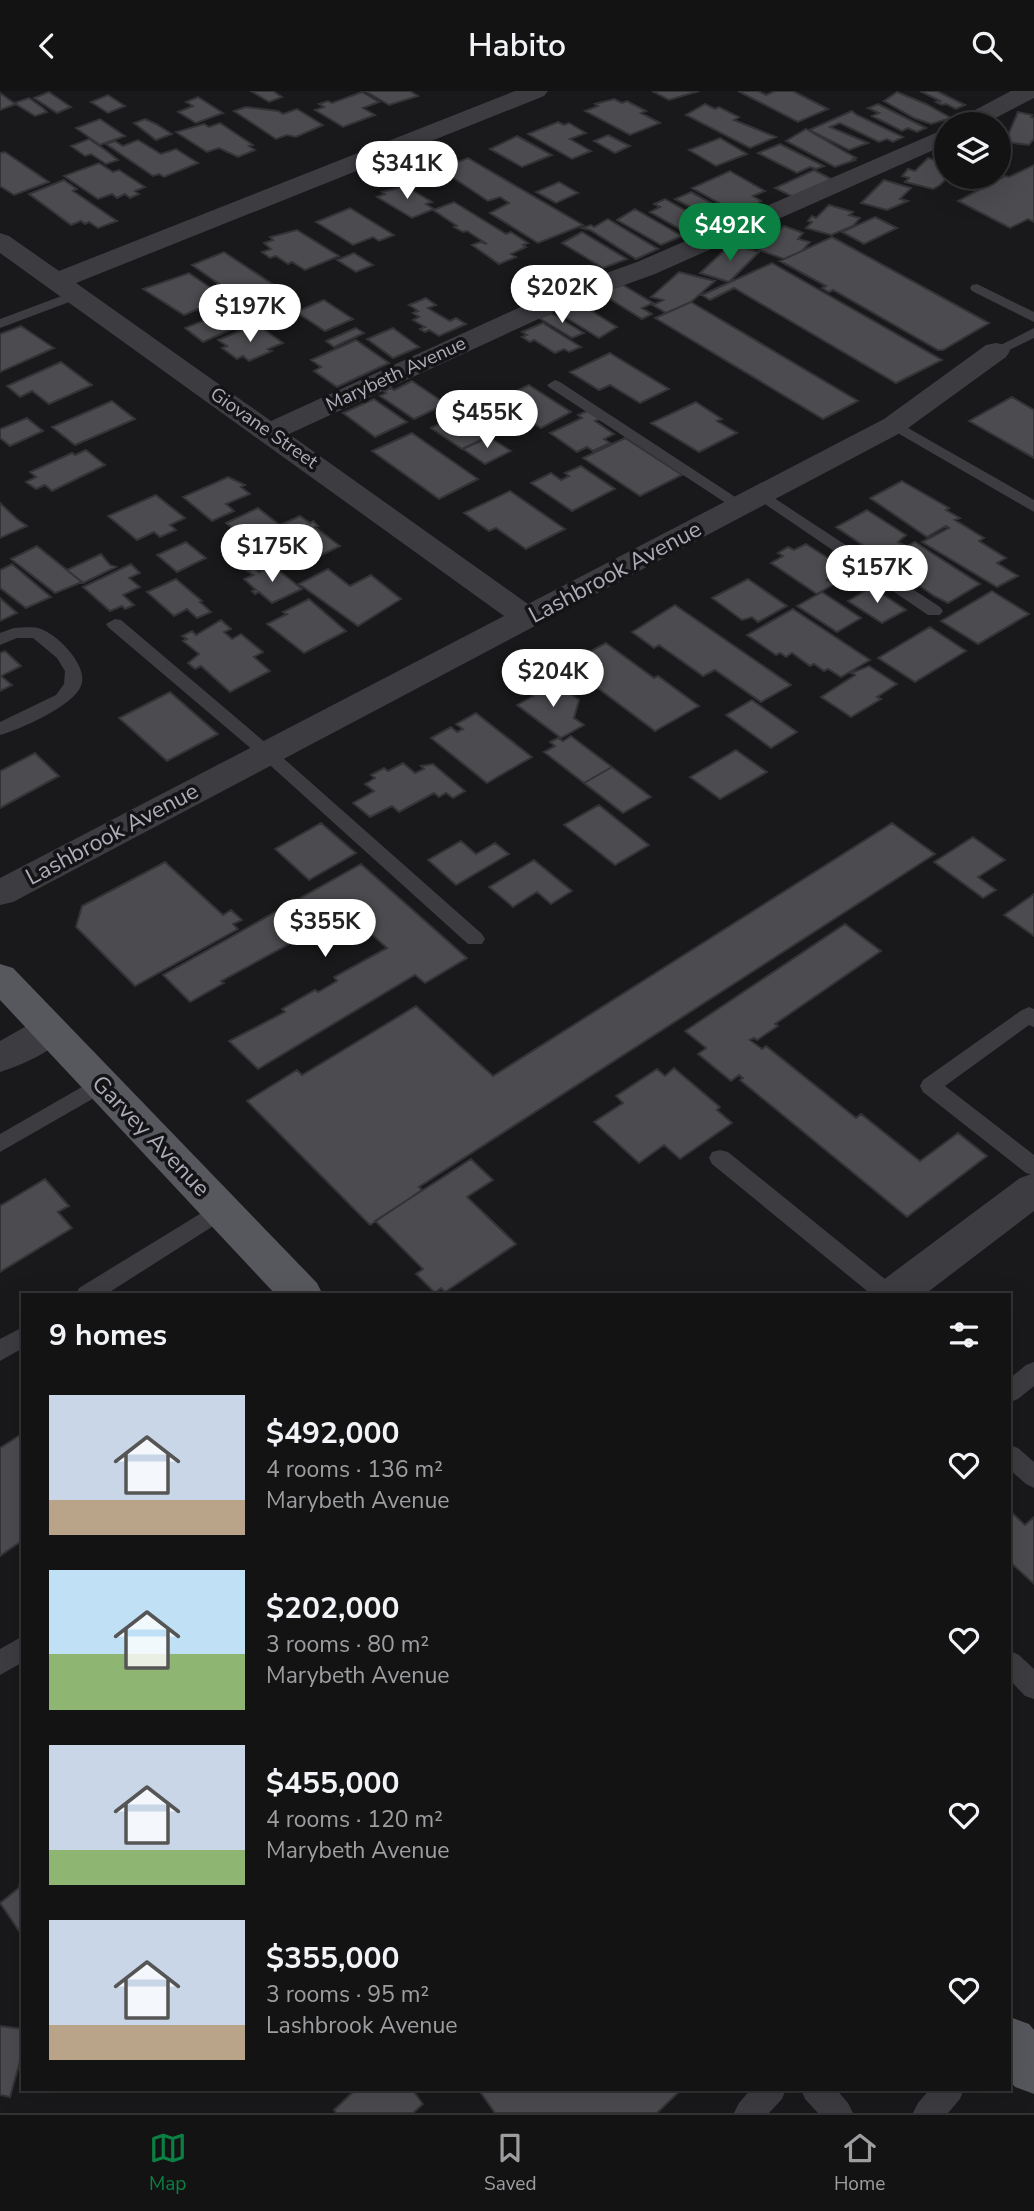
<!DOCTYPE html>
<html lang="en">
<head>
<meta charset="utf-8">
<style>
	body { margin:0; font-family:"Nunito Sans",sans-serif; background:#1c1c1d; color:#f1f3f6; height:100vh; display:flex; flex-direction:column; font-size:26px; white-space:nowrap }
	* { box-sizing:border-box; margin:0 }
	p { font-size:23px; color:#9d9ea0 }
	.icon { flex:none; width:38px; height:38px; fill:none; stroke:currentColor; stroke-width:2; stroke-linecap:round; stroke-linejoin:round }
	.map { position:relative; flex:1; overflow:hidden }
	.details { position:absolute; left:21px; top:1202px; width:990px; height:798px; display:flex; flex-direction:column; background:#131314; border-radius:0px; box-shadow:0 7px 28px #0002,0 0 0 2px #323234 }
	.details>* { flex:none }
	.controls { position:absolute; left:934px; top:21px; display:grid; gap:14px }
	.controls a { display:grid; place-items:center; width:77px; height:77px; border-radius:50%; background:#131314; box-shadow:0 7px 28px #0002,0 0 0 2px #323234; font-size:35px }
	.price { position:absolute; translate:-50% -60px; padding:0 16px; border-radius:24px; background:#fff; color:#222; font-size:23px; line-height:46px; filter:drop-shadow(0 2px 4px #0008) }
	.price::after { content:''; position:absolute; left:50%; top:42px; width:21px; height:16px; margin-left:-10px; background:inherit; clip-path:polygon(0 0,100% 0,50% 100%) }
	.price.active { background:#0b8043; color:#fff }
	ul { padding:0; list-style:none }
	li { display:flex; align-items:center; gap:21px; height:175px; padding:0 28px }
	li span { display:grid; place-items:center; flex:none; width:196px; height:140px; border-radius:0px; color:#555 }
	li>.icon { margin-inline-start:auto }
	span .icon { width:84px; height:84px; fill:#fffc; stroke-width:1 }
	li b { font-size:30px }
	h2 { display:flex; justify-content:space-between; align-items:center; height:84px; padding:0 28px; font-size:30px }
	header { display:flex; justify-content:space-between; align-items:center; height:91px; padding:0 28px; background:#131314; font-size:32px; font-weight:600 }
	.dock { display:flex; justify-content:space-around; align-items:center; height:98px; border-top:2px solid #323234; background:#131314; font-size:19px; color:#9d9ea0 }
	.dock a { display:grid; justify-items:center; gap:4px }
	.dock .active { color:#0b8043 }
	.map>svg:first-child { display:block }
	.building { fill:#4c4b4f; stroke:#343336; stroke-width:2 }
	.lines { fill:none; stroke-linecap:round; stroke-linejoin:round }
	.lane { fill:#3d3c41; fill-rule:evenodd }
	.street { fill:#3d3c41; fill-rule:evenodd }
	.primary { fill:#57575e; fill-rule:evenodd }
	.labels { text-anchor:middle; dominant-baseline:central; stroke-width:7; stroke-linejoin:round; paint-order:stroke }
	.far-street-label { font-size:19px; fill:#adadb9; stroke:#141416 }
	.street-label { font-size:23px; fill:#adadb9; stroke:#141416 }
</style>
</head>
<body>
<header><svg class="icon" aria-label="back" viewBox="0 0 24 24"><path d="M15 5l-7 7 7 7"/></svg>Habito<svg class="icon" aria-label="search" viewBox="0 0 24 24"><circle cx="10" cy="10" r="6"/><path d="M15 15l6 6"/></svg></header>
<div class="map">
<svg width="1034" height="2022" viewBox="0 0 1034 2022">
	<rect width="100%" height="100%" fill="#19191b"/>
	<path class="building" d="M251 0H273L282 6 269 11Z
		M365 0H410L418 5 389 14Z
		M652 0H699L669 9Z
		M738 0H758L766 4 775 0H793L828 18 798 31Z
		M920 0H937L965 14 956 18 946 13 942 14 936 11 940 10Z
		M49 1 71 16 57 22 34 7Z
		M362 1 379 11 363 17 375 24 343 36 315 19 324 16 319 13 328 10 332 12Z
		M897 1 926 13 951 27 931 33 914 27 884 10Z
		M0 2 14 12 16 13 0 19Z
		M108 4 125 15 108 22 91 11Z
		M198 6 223 22 196 32 178 21 193 15 186 11Z
		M29 7 43 17 47 21 35 25 14 12Z
		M614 8 622 12 627 10 646 20 641 22 660 32 630 44 585 20 598 15 595 13Z
		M705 13 715 18 719 16 739 26 734 29 776 46 750 57 686 24Z
		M878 13 926 37 917 41 908 37 902 40 872 25 879 22 868 17Z
		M246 16 278 20 283 23 297 18 323 34 296 46 287 44 276 48 234 20Z
		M852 20 857 24 903 46 893 51 887 48 879 51 840 32 830 36 868 52 849 59 809 39Z
		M1018 21 1032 24 1031 26 1034 27V48L1029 54 1005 51Z
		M100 28 125 45 100 54 76 37Z
		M145 28 156 33 172 43 156 49 134 32Z
		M558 31 564 34 569 32 586 42 570 48 591 60 572 68 528 43Z
		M220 32 253 54 249 55 255 59 238 66 219 57 207 61 176 41 204 33 209 36Z
		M806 38 856 67 853 68 855 69 835 76 786 50Z
		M608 44 630 55 615 62 594 50Z
		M517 45 552 64 522 76 490 58Z
		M720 47 747 63 716 75 689 59Z
		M89 48 104 58 118 69 106 73 91 63 85 65 71 55Z
		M138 49 161 63 176 58 198 72 164 86 159 83 153 85 106 53 115 50 123 55Z
		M780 53 824 75 816 78 810 76 797 82 758 62Z
		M5 61 49 91 14 104 0 95V62Z
		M468 67 583 134 538 152 490 122 509 112 500 106 488 110 440 78Z
		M928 67 943 71 941 73 947 75 948 86 940 94 933 98 905 91 909 87 902 85 908 78 915 80Z
		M99 72 113 81 119 79 145 96 135 100 139 103 130 107 125 103 117 107 112 103 98 108 64 85Z
		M1034 74V131L1028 128 1010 137 958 110 1005 85 1009 86Z
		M814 79 835 90 797 108 775 97Z
		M730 80 765 100 753 105 761 110 747 119 737 113 728 117 692 97Z
		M64 89 77 98 73 100 117 130 98 137 89 131 85 133 81 130 71 134 29 103Z
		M884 89 911 97 900 108 908 110 887 119 861 112Z
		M559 91 578 102 556 112 536 101Z
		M405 95 432 111 426 113 434 118 412 127 377 106 385 103 382 101Z
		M691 101 722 118 705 124 675 108Z
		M665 108 708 132 687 142 650 121 660 116 654 113Z
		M454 111 506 143 511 141 528 152 523 154 526 156 511 163 516 166 499 173 472 154 480 151 487 153 467 140 463 141 454 136 457 135 433 119Z
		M829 114 853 121 849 124 860 127 853 135 831 144 806 137 812 131 808 130 812 125 816 127Z
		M350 117 394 144 379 150 373 146 353 154 316 131Z
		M635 118 682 145 661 154 617 129Z
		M875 126 897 137 864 153 842 141Z
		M608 128 658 158 636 168 590 139 582 137 591 134 594 136Z
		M784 135 803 142 798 148 810 151 802 160 784 168 759 159Z
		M297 139 339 165 305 179 292 171 288 173 276 165 270 167 262 161 271 158 264 152 273 149 270 146Z
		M582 141 627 168 603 177 562 152Z
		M832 146 989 232 943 259H938L833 199 829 201 822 197 826 195 780 170Z
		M731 153 759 161 729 191 700 182Z
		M224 161 280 198 246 212 192 174Z
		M354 162 373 174 356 181 337 169Z
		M772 172 942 269 896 292 734 197 710 209 702 204Z
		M679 181 715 190 691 211 666 222 653 214 663 209 651 206Z
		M189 182 224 206 230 204 254 221 236 228 212 212 184 224 143 198Z
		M623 194 653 212 642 217 652 223 642 228 599 201Z
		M426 207 436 214 428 217 431 219 450 230 456 227 466 233 439 245 429 239 425 241 420 238 425 236 413 229 419 226 413 222 418 220 409 214Z
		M324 209 353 228 325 240 296 221Z
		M691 211 858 310 823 328 655 227Z
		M579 212 617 236 599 247 557 221Z
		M551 222 584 242 572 247 539 227Z
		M242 226 248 231 203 251 185 237 210 227 216 231 226 227 232 231Z
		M543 232 581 256 569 261 564 258 555 262 534 249 530 251 522 246 527 244 522 241Z
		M21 235 54 257 0 281V243Z
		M262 237 283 252 268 258 272 260 249 270 243 265 237 268 222 257 227 255 218 249 242 239 248 243Z
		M356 237 364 242 334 256 326 250Z
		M393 237 419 256 393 267 367 248Z
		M356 249 389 272 337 296 314 280 321 276 311 269Z
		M610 262 669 298 640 312 610 294 599 299 570 281Z
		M61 271 92 294 49 313 32 300 20 306 7 295Z
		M412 290 446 313 414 328 380 305 386 302 384 300 391 297 394 299Z
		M529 294 571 321 541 337 496 310Z
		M1012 306 1034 319V367L969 330Z
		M374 308 407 331 375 346 343 322Z
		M487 308 513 325 489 336 463 318Z
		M112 310 135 328 75 354 52 336Z
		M696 311 722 328 717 330 737 342 699 361 651 332Z
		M590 319 602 327 595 330 614 343 604 348 610 352 593 360 587 356 577 361 550 342 582 327 578 324Z
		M458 324 489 345 462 358 431 337Z
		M27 327 43 340 10 355 0 347V338Z
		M412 342 478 388 439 408 372 360Z
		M489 346 511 360 485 373 463 358Z
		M625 347 682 384 640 405 583 367Z
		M86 359 105 374 52 400 45 394 36 398 26 391 36 386 30 381 72 362 75 364Z
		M581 375 615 398 572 420 531 392 551 382 561 389 569 385 565 382Z
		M228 386 245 394 241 396 250 403 226 413 234 420 212 430 183 406Z
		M902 390 949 417 946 419 960 427 955 429 984 447 979 450 1006 467 997 472 1018 485 997 496 922 451 949 437 946 435 927 446 870 407Z
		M510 400 565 438 526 458 496 437 489 440 464 422Z
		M156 404 185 427 170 434 176 439 160 446 154 441 137 449 108 425Z
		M0 412 17 428 27 435 0 447Z
		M258 417 280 434 300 425 310 432 313 430 318 435 315 436 340 455 295 477 275 462 269 465 226 432Z
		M867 419 906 444 898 451 904 454 885 464 870 455 867 457 836 436Z
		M186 451 206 467 177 481 157 464Z
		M915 451 980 493 948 512 934 505 894 477 904 472 892 464Z
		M806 453 842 476 829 484 832 486 827 489 834 493 817 503 771 472 783 465 778 462 788 456 794 459Z
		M37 455 82 491 55 502 11 468Z
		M101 463 110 474 116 476 83 492 67 479Z
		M12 473 51 506 26 517 0 497V479Z
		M131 473 140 482 129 487 140 496 123 504 134 514 125 518 122 515 110 520 83 496Z
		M273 475 302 498 272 512 259 501 255 503 252 500 256 499 244 488 253 484 247 480 254 477 259 481Z
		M328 478 350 495 371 484 401 508 358 535 299 493Z
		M176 488 202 510 200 511 211 521 197 527 187 518 174 525 147 501Z
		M748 488 787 515 758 531 752 526 742 529 712 507Z
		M872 496 906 519 882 532 848 510Z
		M992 500 1029 523 978 553 941 530Z
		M822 501 861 527 837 541 797 515Z
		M0 507 17 522 0 530Z
		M309 508 346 540 304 562 267 533 287 523 283 521Z
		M675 514 791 594 761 611 715 579 703 585 659 554 654 557 632 541Z
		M793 518 870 569 841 586 828 578 824 580 814 573 810 575 792 562 786 566 780 562 776 564 747 544Z
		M221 529 231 538 224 541 232 548 241 543 263 561 254 566 270 580 230 601 201 575 195 578 188 572 199 563 183 550 187 548 182 545 192 540 196 544Z
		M930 536 966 560 915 591 878 567Z
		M606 552 654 587 658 585 699 615 655 640 575 580 596 568 587 562Z
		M5 560 21 575 1 585 12 594 0 600V562Z
		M869 575 897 593 877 606 881 608 851 626 821 606 855 584 851 582Z
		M556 592 579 609 574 627 584 634 561 647 517 614 533 605 527 600 534 596 541 600Z
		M170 601 218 643 167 670 119 627Z
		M752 609 797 641 771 657 726 624Z
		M476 622 532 666 487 692 431 647 451 636 457 641 463 638 456 633Z
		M571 645 612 676 584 692 544 661 555 655 550 651 558 647 563 650Z
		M736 659 767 681 720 708 690 686Z
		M35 662 59 685 0 717V680Z
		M403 672 415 682 424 678 421 675 433 673 465 700 453 707 446 702 439 706 434 702 399 721 392 715 370 726 353 712 374 700 365 693 375 687 371 684 384 677 388 680Z
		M612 676 651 706 623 722 584 692Z
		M599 714 649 754 615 774 564 734Z
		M321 732 356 762 309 789 275 758Z
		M892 732 935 763 419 1096 422 1099 370 1134 247 1010 297 979 302 984 416 915 493 985Z
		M973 746 1005 769 978 786 996 799 983 807 934 771Z
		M461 750 476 763 495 752 509 763 456 794 428 769Z
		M534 769 572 800 551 813 537 801 513 816 489 796Z
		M165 771 223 824 231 819 242 829 233 833 238 838 135 895 76 836 82 815Z
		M361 773 467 867 425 892 415 884 258 978 229 950 285 921 282 918 315 899 318 901 337 890 334 886 387 857 368 840 360 845 336 824 326 830 328 832 221 890 224 892 190 911 163 884Z
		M1034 803V845L1004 824Z
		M845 833 881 860 775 933 778 935 757 949 754 947 750 949 762 958 766 955 856 1027 861 1023 920 1070 958 1042 987 1065 907 1126 740 989 743 987 739 984 731 990 698 963 706 957 685 940Z
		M674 977 720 1016 717 1019 732 1032 680 1068 664 1054 639 1072 594 1031 623 1012 616 1005 657 978 665 985Z
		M471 1068 493 1089 467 1106 516 1153 445 1201 441 1197 435 1202 416 1183 423 1178 375 1130Z
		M45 1088 69 1115 58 1121 72 1137 0 1181V1115Z
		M23 1342V1449L0 1465V1357Z
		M1010 1420 1025 1434 1034 1426V1493L1010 1471Z
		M23 1790V1846L0 1812 20 1796 19 1794Z
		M0 1935 23 1938V1960L10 2006 0 2004Z
		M356 1998H412L423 2013 413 2022H336L334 2019Z
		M478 1998H682L657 2022H495Z"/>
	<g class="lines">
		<path class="lane" d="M977 193 1034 221V231L972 200 970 197 972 194Z
			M75 200 82 204 80 207 0 237V228Z
			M1034 237V247L1001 263H991L989 260Z
			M555 289 560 291 749 415 741 420 735 418 550 297 547 294Z
			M894 329 1034 409V421L889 337 886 334 889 331Z
			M762 399 940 516 943 520 940 524H928L756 407 754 404 756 401Z
			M115 528 121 529 273 658 482 843 485 848 482 853H468L261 666 109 537 106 533Z
			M14 537C22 537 33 535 41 538 58 544 89 575 81 595 73 615 21 638 0 644V631L56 604 64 593 65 580 57 567 33 547H17L0 554V542Z
			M1029 916 1034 918V936L1029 934 945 995 1034 1064V1084L1026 1082 923 1001 920 995 923 989 1022 919Z
			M101 985 108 987 111 993 108 999 0 1061V1043Z
			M720 1059 728 1061 896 1197 899 1204H872L712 1073 709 1067 712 1061Z
			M221 1110 229 1113 232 1119 229 1125 105 1204H76L79 1197Z
			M23 1236V1257L0 1270V1248Z
			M1034 1271V1295L1018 1308 1010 1311V1287L1026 1274Z
			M1010 1354 1018 1357 1034 1371V1397L1026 1393 1010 1379Z
			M23 1545V1571L0 1584V1558Z
			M1010 1560 1019 1564 1034 1578V1608L1025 1605 1010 1589Z
			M751 1998H786L782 2008 769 2022H734L739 2012Z
			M801 1998H836L848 2012 853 2022H818L805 2008Z
			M930 1998H964L960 2008 948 2022H913L918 2012Z"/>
		<path class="street" d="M515 0H548L544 5 76 192 271 330 551 202 637 171 947 37V53L655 183 569 214 289 343 528 513 884 328 986 254 996 252 1006 254 1010 260 1006 266 904 340 13 811 0 814V787L504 525 0 162V142L9 145 59 180Z
			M1011 0H1034V7L984 33H954L958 28Z
			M50 925 63 929 69 939C57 959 22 974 0 981V950L37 929Z
			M1034 1082V1120L924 1204H873L879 1192 1020 1087Z"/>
		<path class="primary" d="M0 873 13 877 317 1192 323 1204H276L0 909Z
			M1010 1926 1029 1933 1034 1939V2003L1015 1996 1010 1990Z"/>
	</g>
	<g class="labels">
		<g class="far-street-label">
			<text transform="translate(396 283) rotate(-25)">Marybeth Avenue</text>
			<text transform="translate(264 337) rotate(35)">Giovane Street</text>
		</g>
		<g class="street-label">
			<text transform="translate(615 481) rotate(-28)">Lashbrook Avenue</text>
			<text transform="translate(112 743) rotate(-28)">Lashbrook Avenue</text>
			<text transform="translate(151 1045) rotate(46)">Garvey Avenue</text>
		</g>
	</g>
</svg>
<div class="controls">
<a><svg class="icon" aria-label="layers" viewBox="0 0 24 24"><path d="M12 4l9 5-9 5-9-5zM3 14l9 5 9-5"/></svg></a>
</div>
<b class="price" style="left:407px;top:110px">$341K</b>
<b class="price active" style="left:730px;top:172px">$492K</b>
<b class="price" style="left:562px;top:234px">$202K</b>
<b class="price" style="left:250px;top:253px">$197K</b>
<b class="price" style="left:487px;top:359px">$455K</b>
<b class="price" style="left:272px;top:493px">$175K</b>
<b class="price" style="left:877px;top:514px">$157K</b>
<b class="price" style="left:553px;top:618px">$204K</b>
<b class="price" style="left:325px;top:868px">$355K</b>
<section class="details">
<h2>9 homes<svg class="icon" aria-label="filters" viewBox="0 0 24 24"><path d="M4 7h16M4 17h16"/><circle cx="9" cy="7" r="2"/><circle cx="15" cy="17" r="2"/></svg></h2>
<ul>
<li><span style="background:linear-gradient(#c9d6e8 75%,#b9a48a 0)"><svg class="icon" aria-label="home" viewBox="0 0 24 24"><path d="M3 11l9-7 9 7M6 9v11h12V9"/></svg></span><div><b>$492,000</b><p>4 rooms · 136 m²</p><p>Marybeth Avenue</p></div><svg class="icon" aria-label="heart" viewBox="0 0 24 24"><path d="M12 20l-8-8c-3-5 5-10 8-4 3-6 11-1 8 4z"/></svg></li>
<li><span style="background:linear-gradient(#bfe0f5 60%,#8fb573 0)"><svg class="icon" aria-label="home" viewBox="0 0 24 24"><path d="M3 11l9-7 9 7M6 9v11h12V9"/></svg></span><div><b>$202,000</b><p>3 rooms · 80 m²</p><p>Marybeth Avenue</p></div><svg class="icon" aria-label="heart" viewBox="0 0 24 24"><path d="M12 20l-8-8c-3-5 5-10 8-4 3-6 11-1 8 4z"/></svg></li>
<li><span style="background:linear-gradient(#c9d6e8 75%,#8fb573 0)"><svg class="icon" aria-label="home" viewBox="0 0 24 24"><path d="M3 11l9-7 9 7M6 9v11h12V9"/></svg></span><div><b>$455,000</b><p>4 rooms · 120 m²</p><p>Marybeth Avenue</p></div><svg class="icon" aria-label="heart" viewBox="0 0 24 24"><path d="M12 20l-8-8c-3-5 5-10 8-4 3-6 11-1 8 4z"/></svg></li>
<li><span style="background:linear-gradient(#c9d6e8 75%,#b9a48a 0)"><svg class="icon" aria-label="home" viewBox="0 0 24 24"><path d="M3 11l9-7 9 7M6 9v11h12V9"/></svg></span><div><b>$355,000</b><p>3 rooms · 95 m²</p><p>Lashbrook Avenue</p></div><svg class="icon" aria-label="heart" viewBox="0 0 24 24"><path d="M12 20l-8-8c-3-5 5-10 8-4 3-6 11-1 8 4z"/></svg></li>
</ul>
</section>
</div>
<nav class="dock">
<a class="active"><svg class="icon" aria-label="map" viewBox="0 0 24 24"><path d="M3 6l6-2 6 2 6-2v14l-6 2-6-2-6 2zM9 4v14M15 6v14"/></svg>Map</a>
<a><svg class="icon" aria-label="saved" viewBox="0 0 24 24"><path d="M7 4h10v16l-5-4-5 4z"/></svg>Saved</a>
<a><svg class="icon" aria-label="home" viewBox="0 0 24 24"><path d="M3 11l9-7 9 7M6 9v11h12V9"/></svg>Home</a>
</nav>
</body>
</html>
